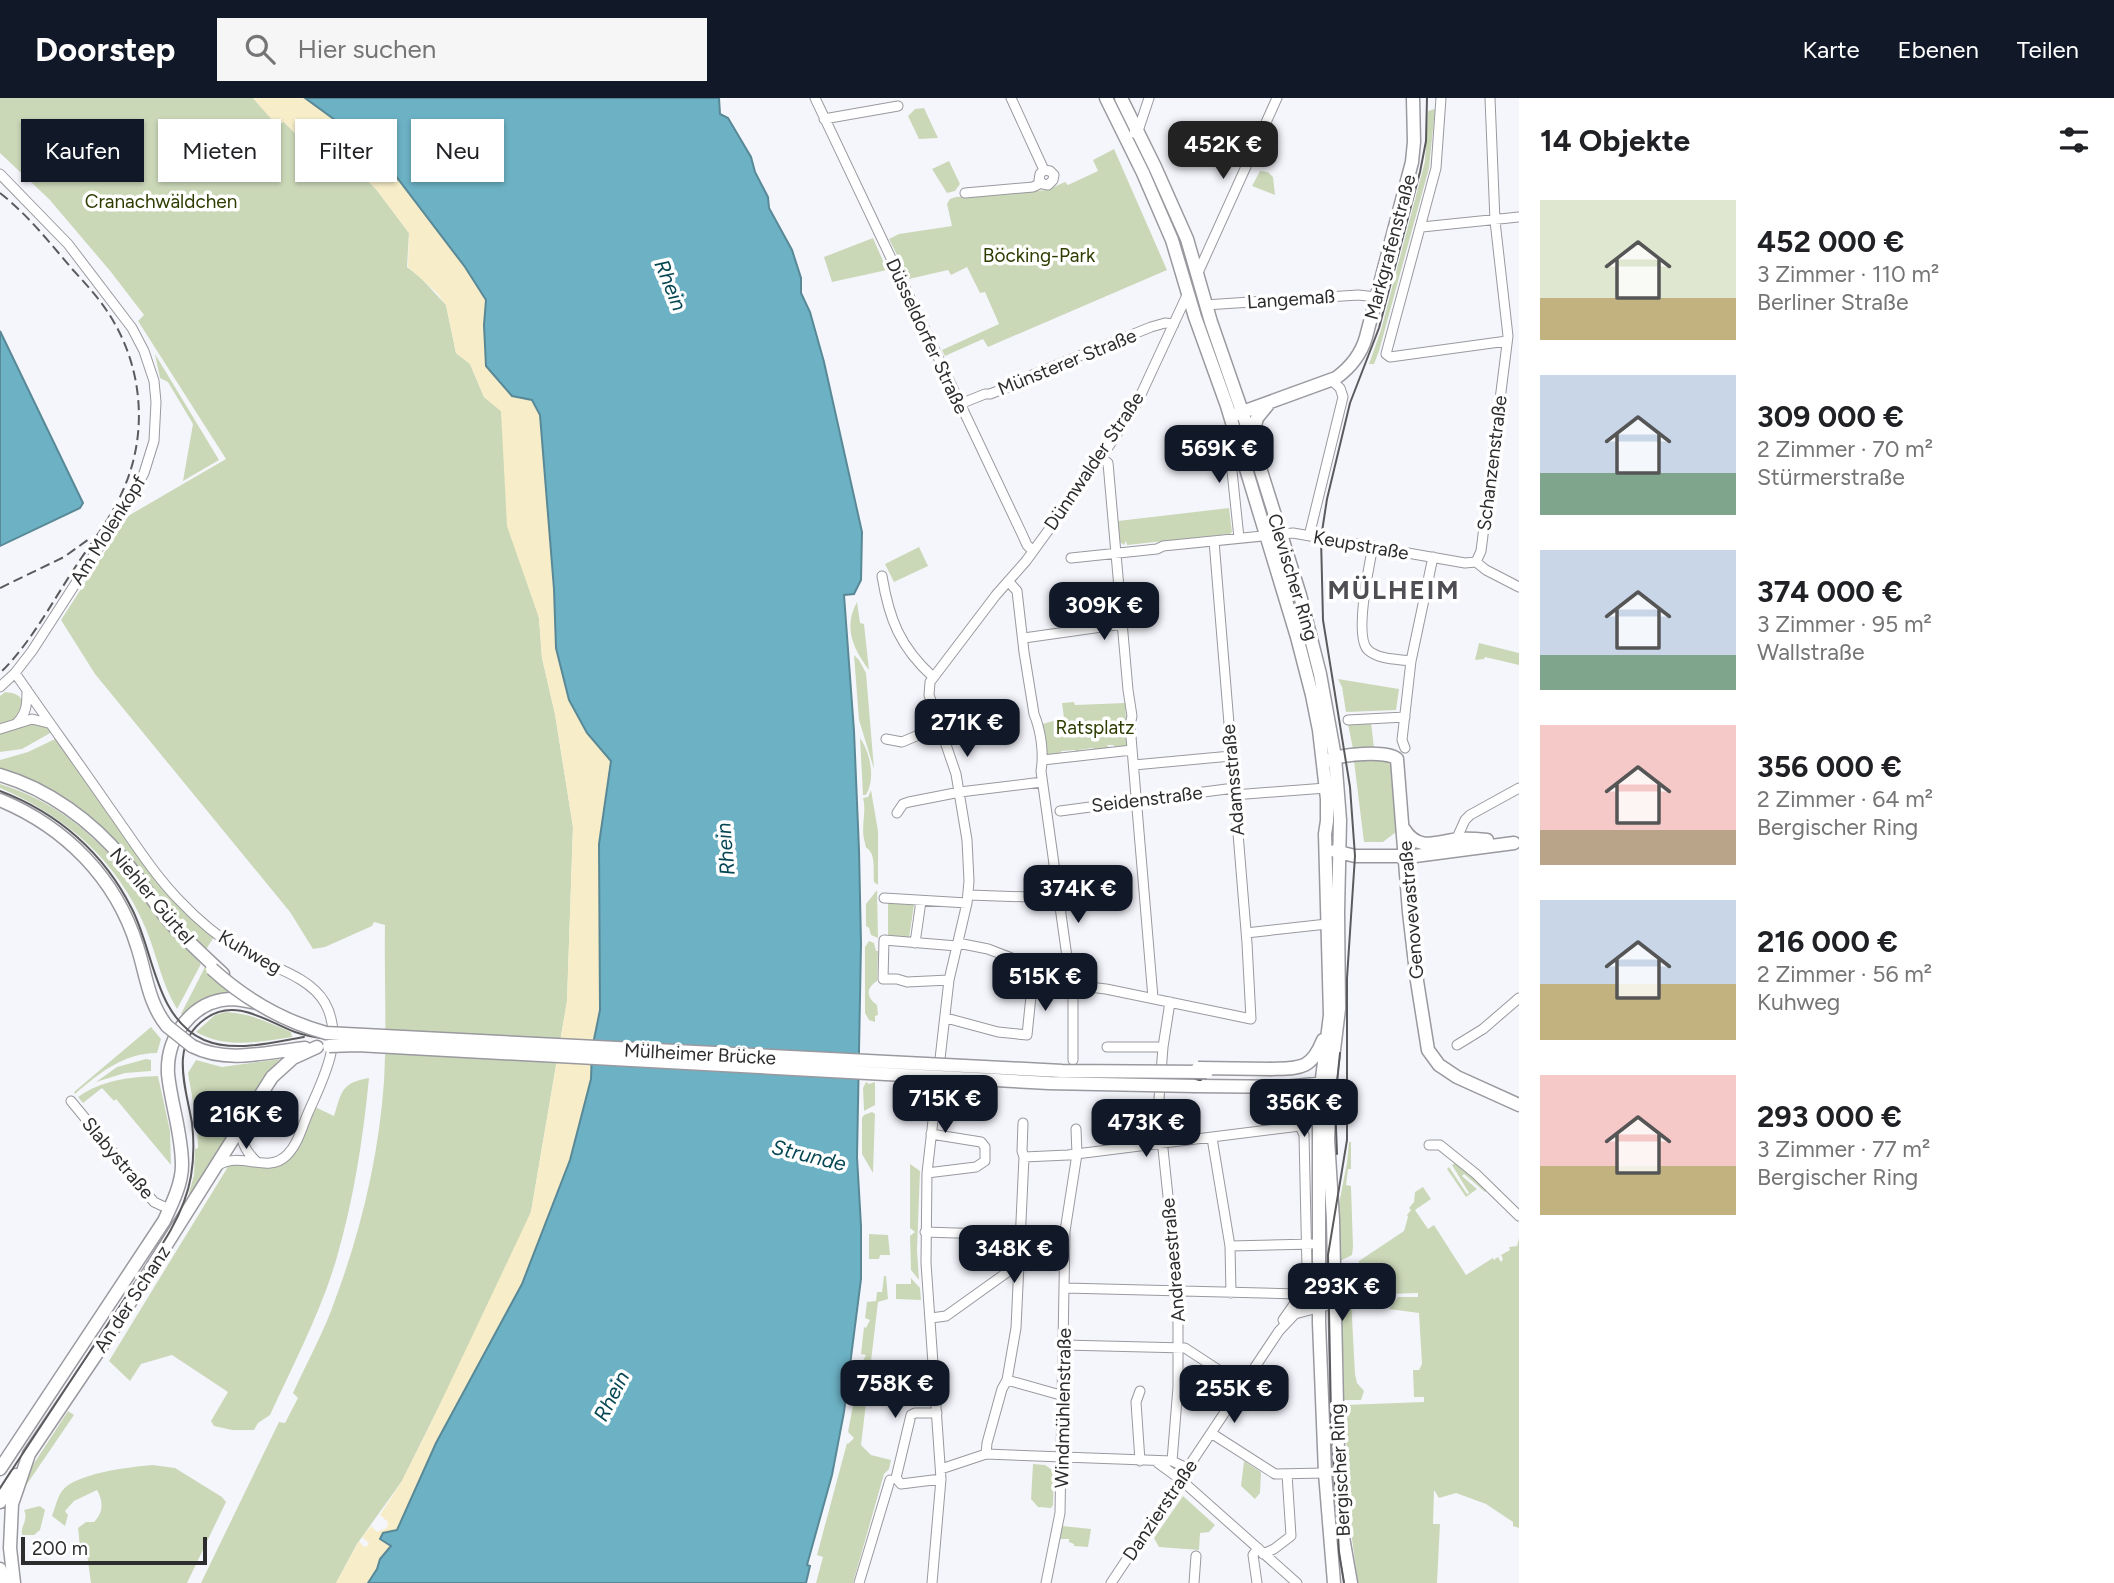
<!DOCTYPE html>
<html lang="de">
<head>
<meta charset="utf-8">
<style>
	body { margin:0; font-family:Figtree,sans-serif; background:#f6f6f6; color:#202124; height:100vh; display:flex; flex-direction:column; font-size:26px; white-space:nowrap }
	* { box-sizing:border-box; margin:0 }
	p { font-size:23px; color:#757577 }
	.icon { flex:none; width:38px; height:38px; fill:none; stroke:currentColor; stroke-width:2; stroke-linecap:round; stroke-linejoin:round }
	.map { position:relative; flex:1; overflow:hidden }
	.side { display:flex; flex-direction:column; background:#fff; width:595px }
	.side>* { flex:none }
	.top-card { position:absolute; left:21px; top:21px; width:665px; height:63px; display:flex; gap:14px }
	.scale { position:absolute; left:21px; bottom:18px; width:186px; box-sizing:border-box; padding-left:7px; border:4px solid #2d2d2f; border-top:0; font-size:19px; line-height:24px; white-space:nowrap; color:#2d2d2f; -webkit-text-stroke:5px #fff; paint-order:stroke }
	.price { position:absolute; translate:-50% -60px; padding:0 16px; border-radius:14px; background:#111827; color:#fff; font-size:23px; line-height:46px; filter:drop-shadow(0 2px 4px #0008) }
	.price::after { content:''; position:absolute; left:50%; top:42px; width:21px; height:16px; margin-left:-10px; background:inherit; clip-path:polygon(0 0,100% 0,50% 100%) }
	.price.on { background:#222; color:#fff }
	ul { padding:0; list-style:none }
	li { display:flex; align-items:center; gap:21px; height:175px; padding:0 21px }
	li span { display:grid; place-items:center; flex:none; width:196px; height:140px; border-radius:0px; color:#555 }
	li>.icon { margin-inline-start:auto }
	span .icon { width:84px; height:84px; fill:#fffc; stroke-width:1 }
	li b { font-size:30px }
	h2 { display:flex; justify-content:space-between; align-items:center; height:84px; padding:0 21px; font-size:30px }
	.pill { padding:0 24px; border-radius:0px; background:#fff; box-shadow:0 2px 5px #0004; font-size:24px; line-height:63px }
	.pill.on { background:#111827; color:#fff }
	header { display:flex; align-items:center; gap:42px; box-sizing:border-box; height:98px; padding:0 35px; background:#111827; color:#fff }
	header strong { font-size:33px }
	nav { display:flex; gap:38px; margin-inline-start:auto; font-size:24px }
	.search { width:490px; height:63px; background:#f6f6f6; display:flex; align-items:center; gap:18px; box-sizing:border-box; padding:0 24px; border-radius:0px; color:#757577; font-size:26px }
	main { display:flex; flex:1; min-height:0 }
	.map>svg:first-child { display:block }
	.green { fill:#cbd8b8 }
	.sand { fill:#f7edc8 }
	.water { fill:#6cb1c4; stroke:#598997; stroke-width:2 }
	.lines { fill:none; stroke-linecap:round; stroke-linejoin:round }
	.minor-casing { stroke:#99999f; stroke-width:11 }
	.major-casing { stroke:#99999f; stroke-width:15 }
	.minor { stroke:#fff; stroke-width:9 }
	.major { stroke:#fff; stroke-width:12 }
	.tram { stroke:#5b5b5e; stroke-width:2 }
	.rail { stroke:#5b5b5e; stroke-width:2; stroke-dasharray:10 5; stroke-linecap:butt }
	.major-bridge-casing { stroke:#99999f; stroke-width:15; stroke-linecap:butt }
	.major-bridge { stroke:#fff; stroke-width:12 }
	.labels { text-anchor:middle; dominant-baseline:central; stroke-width:7; stroke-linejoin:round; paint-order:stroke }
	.park-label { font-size:19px; fill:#2d3d00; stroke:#fff }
	.street-label { font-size:19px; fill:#2d2d2f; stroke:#fff }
	.water-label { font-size:21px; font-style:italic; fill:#064754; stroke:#fff }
	.district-label { font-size:26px; font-weight:bold; letter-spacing:2px; fill:#4e4e53; stroke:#fff }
</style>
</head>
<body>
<header>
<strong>Doorstep</strong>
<div class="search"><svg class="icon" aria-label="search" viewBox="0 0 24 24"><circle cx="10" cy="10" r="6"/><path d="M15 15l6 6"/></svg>Hier suchen</div>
<nav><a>Karte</a><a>Ebenen</a><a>Teilen</a></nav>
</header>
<main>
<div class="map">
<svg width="1519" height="1485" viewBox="0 0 1519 1485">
	<rect width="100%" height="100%" fill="#f5f6fc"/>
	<path class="green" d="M0 0H253L276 26 284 24 301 41 355 71 376 91 409 135 407 169 420 179 446 207 456 255 470 266 484 299 501 313 528 484 539 520 542 560 555 616 573 729 567 903 531 1114 479 1228 402 1383 357 1446 336 1485H201L279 1324 285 1325 298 1300 293 1295C307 1264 324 1234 335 1202 361 1133 379 1057 384 983 387 931 384 879 385 827L374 824 372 828 325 849 313 851 290 814 95 576 61 522 128 418 226 361 138 223 144 217 111 174 49 101 0 55Z
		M924 10 938 40 919 41 908 18 915 11Z
		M1435 11 1429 70 1379 253 1374 266H1369L1381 232 1425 63 1428 13Z
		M1114 51 1167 172 988 249 983 241 945 258 942 252 999 226 985 194 980 195 967 169 951 177 948 172 909 181 889 141 899 136 952 128 947 106 950 101 956 99 1047 92 1065 84 1068 87 1098 73 1093 62Z
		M949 63 960 86 955 93 947 95 932 71Z
		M1260 73 1268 74 1273 79 1275 97 1252 88Z
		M873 140 887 172 832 184 824 159Z
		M155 256 219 362 183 383 193 326 168 284 160 280Z
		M1229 410 1232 434 1230 436 1127 447 1126 443 1124 447 1120 444 1118 423Z
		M919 449 928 468 894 484 885 466Z
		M857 504 860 525 864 526 869 572C853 551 843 529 857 504Z
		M1479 545 1519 555V567L1485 559 1484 561 1475 562Z
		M854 557 859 562 866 575 874 671 859 622Z
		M1338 581 1399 591 1396 612 1346 614 1342 589Z
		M5 594C16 595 21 597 24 607L16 621 0 627V598Z
		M1074 604 1075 607 1125 605 1128 650 1118 651 1113 647H1107L1111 652 1094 655 1093 650 1079 652V656H1076L1075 652 1061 653V658L1048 660 1044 657 1042 626 1064 620 1062 605Z
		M42 624 52 634 22 651 0 654V635L28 625Z
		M1371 624 1374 650 1353 651 1348 626Z
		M860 640C870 654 876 680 866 697H863Z
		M55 641 153 777 214 839 205 853 166 809 128 757 73 707 46 689 0 671V662L28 654Z
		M1384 661 1393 666 1391 669 1396 734 1383 744H1364L1354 663Z
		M0 686C98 716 138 795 201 866L177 911C162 887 157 858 146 831 117 762 67 719 0 690Z
		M871 692 878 733V787L874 784C873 775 875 762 871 755 866 746 867 755 865 745 860 730 867 714 863 700L868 699Z
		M877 792 878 840 871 837 869 830 866 828V806Z
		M888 805 914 807 909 840 888 839Z
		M869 843 874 845 876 853H878L877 883C866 890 866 899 877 907L878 917 875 918V924L869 922 865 915V849Z
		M205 869 235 894 183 917 181 916Z
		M226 914C250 915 270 925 291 934L292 939C259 944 226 951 196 934L215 917Z
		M151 929 161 941 157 955C124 955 99 975 75 996L74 994Z
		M146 961 151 962V973L125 975 96 984 117 969Z
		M280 961 267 976 187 1102 194 1077 195 1051 198 1050 197 1027 188 975 196 962 222 969Z
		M158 978 170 1033 171 1067 116 1001 114 1003 102 990 83 1005 78 999C102 982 129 979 158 978Z
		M369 980C363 1041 354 1100 337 1159 321 1214 294 1265 270 1317L258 1325 254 1332H232L214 1328 211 1323 228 1294 172 1257 141 1266 130 1283 109 1263 229 1067C248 1063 261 1073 280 1067L315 1009 334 1018C342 993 341 985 369 980Z
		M866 984 869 986 875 984V1007L864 1013 863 990Z
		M1275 1008 1300 1009 1303 1018 1299 1023 1261 1028 1259 1011Z
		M872 1014 875 1016 873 1075 862 1056V1020L864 1017Z
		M1349 1044H1351V1071H1348L1346 1087 1351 1088 1353 1149 1352 1157 1340 1163 1338 1162 1336 1121 1347 1065Z
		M1455 1065 1487 1092 1485 1094 1464 1076 1462 1078 1477 1091 1466 1099 1447 1071 1449 1069 1467 1096 1469 1095 1452 1067Z
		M910 1066 920 1073 917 1152 919 1182 911 1172 910 1138 915 1134 910 1130Z
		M1423 1089 1431 1101 1415 1112 1428 1131 1434 1127 1466 1177 1493 1160 1494 1162 1498 1159 1501 1164 1503 1161 1501 1157 1510 1152 1509 1149 1517 1148 1519 1140V1430L1513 1428V1424L1486 1406 1456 1395 1439 1400 1434 1392 1433 1426H1440L1437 1485H1358L1352 1441 1344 1307 1424 1304V1299H1414L1413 1272H1419L1422 1266 1419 1215 1389 1211 1398 1199H1418V1195L1357 1197V1194H1364V1168H1359V1163L1404 1133 1408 1119 1407 1117 1411 1112 1409 1110 1414 1104 1415 1094Z
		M869 1136 888 1137 890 1157H880L879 1161H869Z
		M884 1178H886L888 1201 878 1204 861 1347 871 1357 891 1362 889 1371 884 1376 853 1485H816L823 1459 817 1457 847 1345 848 1346 854 1340 848 1334 854 1302 857 1303 861 1295 855 1294 860 1265H862L866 1257 861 1256 864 1229 866 1230 870 1222 865 1220 867 1204 876 1203 877 1194H882Z
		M911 1180 920 1190 921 1202 896 1201V1186H911Z
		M1347 1201H1351L1355 1276 1357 1285 1364 1293 1361 1302H1344L1342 1207Z
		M68 1313 74 1317 27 1386 20 1405 31 1370Z
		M1244 1363 1261 1374 1260 1395 1255 1401 1241 1388Z
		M1033 1366 1045 1367 1054 1373 1053 1407 1051 1410 1038 1409 1031 1401Z
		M152 1367 175 1370 222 1399 226 1404 187 1485H91L86 1449H80L78 1430 86 1424H94C104 1414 103 1403 97 1392L74 1403 65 1413 68 1417 65 1428 52 1418C55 1410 57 1400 62 1393 75 1375 131 1369 152 1367Z
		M1183 1398 1215 1427 1209 1434 1200 1435 1199 1452 1159 1449 1154 1440Z
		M40 1408 45 1412 40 1432 34 1437H22C20 1428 29 1422 24 1412Z
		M1062 1428 1091 1431 1088 1449 1074 1448V1446L1069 1444V1441H1060Z"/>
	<path class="sand" d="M253 0H305L376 52 465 169 486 202 484 227 540 317 554 491 556 550 587 635 611 662 599 746 600 912 593 951 591 981 570 1063 522 1186 436 1345 391 1448 380 1461 377 1471 368 1485H336L359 1443 364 1449 367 1448 369 1445 362 1439 371 1428 377 1434 387 1430 388 1424 380 1417 402 1383 432 1323 531 1114 567 903 573 729 555 616 542 560 539 520 507 428 501 313 484 299 470 266 456 255 446 207 437 195 408 169 409 135 376 91 355 71 301 41 284 24 276 26Z"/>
	<path class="water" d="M305 0H719L720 16 728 20 751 59 755 74 768 99 769 110 792 152 801 180V195L810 214 824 264 862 434 861 482 854 496 844 497 854 633 859 752 861 846 857 1059 861 1128V1181L844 1314 832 1377 807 1467 810 1468 806 1485H368L377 1471 380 1461 391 1448 380 1441 383 1435 397 1432 436 1345 522 1186 570 1062 591 981 592 951 600 912 599 746 611 663 587 635 569 602 556 550 554 491 540 317 532 302 512 298 486 268 484 227 486 202 465 169 376 52Z
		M0 233 83 405 80 410 0 448Z"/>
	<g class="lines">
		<g class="minor-casing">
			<path id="minor" d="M815 0 1022 436 1027 447 1033 453
				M1011 0 1044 72 1050 73 1054 77 1053 82 1048 87 1043 86 1039 82 1040 76 1044 72
				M1441 0 1436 70 1386 256 1390 259 1507 243
				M824 21 898 8
				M1134 35 1138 33 1149 0
				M0 76 68 146 132 230 144 253 154 283 156 304 154 343 144 375 132 398 32 553 15 575 0 589
				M965 95 1033 89 1041 85
				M1422 129 1519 119
				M1197 177 1277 0
				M1205 207 1358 197 1377 199
				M960 306 985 296H990L1029 281 1032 277 1151 229 1165 225 1174 226
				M1236 339 1230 354 1239 440
				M1101 360 1108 365 1128 592 1132 618 1130 627 1153 900
				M1309 438 1343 299 1340 290 1331 282
				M1373 448C1369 468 1354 539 1368 552 1379 562 1398 561 1411 563
				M1071 460 1157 451 1163 448 1293 435 1465 465 1476 464 1486 472 1519 489
				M1476 464 1481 453 1508 238 1495 123 1490 0
				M882 478C889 521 900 549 933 579
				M1009 484 1017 493 1024 554 1034 616C1041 633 1044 655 1041 673L1067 859 1064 880
				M1024 540 1123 526
				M15 575C46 620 78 664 109 709 132 741 152 774 179 802 197 821 218 839 240 852 267 868 309 877 325 905 345 941 323 981 308 1015 302 1029 298 1046 287 1057 267 1077 241 1052 217 1068
				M1348 622 1405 619
				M17 625C27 615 27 605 27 592
				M0 631 32 621 48 625
				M886 641 902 644 940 628
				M1405 650 1402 642 1411 563 1433 459
				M1043 662 1132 652
				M1134 667 1231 658
				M1234 697 1326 690
				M1060 713 1234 690
				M897 715 903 706 909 704 960 694 1042 684
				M1456 742 1465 722 1470 717 1519 690
				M969 797 1059 800
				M884 800 967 805
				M1246 835 1327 826
				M915 845 921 803
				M958 845 988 851 1064 880 1073 887 1106 891 1251 921 1247 845 1214 443
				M949 882 907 884 897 881H883L884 842 957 848
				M1073 887V962
				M946 920 998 934 1027 937 1034 869
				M1457 947 1483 931 1519 900
				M1107 949H1163
				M1159 1001 1163 949 1170 904
				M71 1003 154 1104 169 1111
				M242 1031C240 1045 247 1055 257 1064
				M1161 1032 1178 1193V1289L1172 1363
				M1212 1040 1230 1148 1231 1195
				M1429 1047H1440L1476 1076 1519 1118
				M1024 1059 1068 1057 1300 1028 1304 1037 1307 1171 1311 1173
				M927 1075 976 1069 985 1063V1049L981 1044 931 1036
				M925 1134 1021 1137
				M1230 1148 1312 1146
				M1065 1190 1300 1196
				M931 1220 946 1218 1065 1133
				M1283 1222 1297 1202 1312 1170
				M1064 1247 1185 1250 1263 1301
				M1007 1282 1064 1298
				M937 1315H915L911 1317 896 1380 901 1386 941 1381
				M1211 1335 1275 1376 1325 1375
				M986 1356 987 1345 1002 1291 1007 1282 1016 1230 1024 1059 1022 1053 1023 1025
				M1140 1363 1136 1304 1140 1293
				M1158 1365 1180 1381 1297 1485
				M941 1371 986 1356 1172 1363 1187 1370
				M1263 1456 1274 1451 1291 1438 1287 1376
				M859 1485 890 1382
				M932 1485 941 1381 926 1165 927 1075 949 882 967 805 969 783 967 742 956 676 929 597 930 584 996 497 1026 463 1101 360 1137 305 1188 195
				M1046 1485 1060 1415 1065 1133 1077 1056 1076 1031
				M1111 1485 1279 1233 1295 1216 1325 1208 1335 1200
				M1194 1485 1196 1458
				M1257 1485 1253 1457 1258 1450"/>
		</g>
		<g class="major-casing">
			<path id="major" d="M1106 0 1143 75 1172 142 1195 219 1227 308 1297 539 1312 597 1319 632 1327 701V723L1325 736 1330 917 1319 1004V1225L1325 1375 1334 1485
				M1121 0 1155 69 1187 141 1211 224 1245 322 1300 497 1320 576 1335 659 1340 722 1338 814 1339 911 1330 984 1328 1041 1333 1122 1338 1353 1343 1439 1351 1485
				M1237 316 1336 280C1351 269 1361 257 1366 239L1412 64 1414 44 1413 0
				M1252 340 1257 320 1270 304
				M1328 663C1340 656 1387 652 1397 661L1409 814 1417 883 1428 952 1439 967 1457 979 1519 1007
				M0 677C48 691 92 723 124 762 140 781 153 804 169 823 186 842 205 859 223 876
				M0 702C65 729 116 780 137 848 146 875 148 905 167 928
				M1404 731C1418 754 1437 744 1459 741 1468 740 1478 741 1487 742
				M1335 753 1355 758H1415L1514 745
				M192 948C227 966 267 954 305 950
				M1271 971C1300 970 1311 972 1323 942
				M1195 988 1284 989 1326 985
				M0 1371 164 1123C172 1106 182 1086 182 1067 182 1036 171 1006 168 976 166 939 192 903 230 901 239 901 248 903 257 905
				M0 1404 16 1377
				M0 1471 4 1485
				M14 1485 10 1450 12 1406 29 1356 110 1236 272 979 293 960 317 949"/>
		</g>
		<use href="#minor" class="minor"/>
		<use href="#major" class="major"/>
		<path class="tram" d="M0 693C58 715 104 755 132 811 154 854 155 920 204 942 235 955 273 944 304 939
			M1337 1056 1335 1004 1340 955
			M0 1390C40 1329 80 1268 120 1208 147 1167 183 1126 191 1078 194 1060 194 1042 192 1025 186 990 169 946 205 921 235 899 266 923 295 934 306 938 318 940 331 941L1068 980 1201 982
			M1344 1485 1339 1454 1331 1320 1328 1157 1347 1042V880L1355 758 1350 689 1323 522 1321 440 1327 401 1350 305 1379 230 1420 74 1426 43 1427 0"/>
		<path class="rail" d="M0 95C28 117 50 145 73 172 85 185 97 198 107 213 142 265 149 332 124 390 112 419 91 445 74 471 51 506 30 546 0 575
			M0 490 64 459 89 441"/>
		<g class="major-bridge-casing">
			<path id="major-bridge" d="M212 871C245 901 283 923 326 935L1062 973 1207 974
				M167 928 192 948
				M329 948 357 947 1049 985 1195 988
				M1198 970 1271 971"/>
		</g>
		<use href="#major-bridge" class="major-bridge"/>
	</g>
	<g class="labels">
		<g class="park-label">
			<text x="161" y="103">Cranachwäldchen</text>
			<text x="1039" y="157">Böcking-Park</text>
			<text x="1095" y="629">Ratsplatz</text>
		</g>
		<g class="street-label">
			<text transform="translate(1390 149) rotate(-75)">Markgrafenstraße</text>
			<text transform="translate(1291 201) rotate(-4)">Langemaß</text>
			<text transform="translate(927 238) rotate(65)">Düsseldorfer Straße</text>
			<text transform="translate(1067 264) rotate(-22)">Münsterer Straße</text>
			<text transform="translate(1094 363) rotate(-56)">Dünnwalder Straße</text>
			<text transform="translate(1492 365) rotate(-83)">Schanzenstraße</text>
			<text transform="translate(108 432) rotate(-58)">Am Molenkopf</text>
			<text transform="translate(1361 447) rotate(10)">Keupstraße</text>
			<text transform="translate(1293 479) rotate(73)">Clevischer Ring</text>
			<text transform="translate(1233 682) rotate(-95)">Adamsstraße</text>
			<text transform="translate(1147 701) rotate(-7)">Seidenstraße</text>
			<text transform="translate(152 798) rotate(50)">Niehler Gürtel</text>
			<text transform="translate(1411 812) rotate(-95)">Genovevastraße</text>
			<text transform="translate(250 854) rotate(30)">Kuhweg</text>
			<text transform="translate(700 956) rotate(3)">Mülheimer Brücke</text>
			<text transform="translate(118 1060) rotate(50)">Slabystraße</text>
			<text transform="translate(1173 1162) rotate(-95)">Andreaestraße</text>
			<text transform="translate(132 1201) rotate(-57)">An der Schanz</text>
			<text transform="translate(1063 1310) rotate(-89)">Windmühlenstraße</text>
			<text transform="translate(1340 1372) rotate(-93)">Bergischer Ring</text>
			<text transform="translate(1160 1412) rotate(-56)">Danzierstraße</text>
		</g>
		<g class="water-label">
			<text transform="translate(671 187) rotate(68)">Rhein</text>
			<text transform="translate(725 751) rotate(-95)">Rhein</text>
			<text transform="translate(809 1057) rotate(14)">Strunde</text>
			<text transform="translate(611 1298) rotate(-63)">Rhein</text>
		</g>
		<g class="district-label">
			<text x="1394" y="492">MÜLHEIM</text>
		</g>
	</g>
</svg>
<div class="scale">200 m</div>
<b class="price on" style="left:1223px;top:83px">452K €</b>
<b class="price" style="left:1219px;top:387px">569K €</b>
<b class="price" style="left:1104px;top:544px">309K €</b>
<b class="price" style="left:967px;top:661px">271K €</b>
<b class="price" style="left:1078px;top:827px">374K €</b>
<b class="price" style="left:1045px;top:915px">515K €</b>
<b class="price" style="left:945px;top:1037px">715K €</b>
<b class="price" style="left:1304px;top:1041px">356K €</b>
<b class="price" style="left:246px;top:1053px">216K €</b>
<b class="price" style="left:1146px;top:1061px">473K €</b>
<b class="price" style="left:1014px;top:1187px">348K €</b>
<b class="price" style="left:1342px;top:1225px">293K €</b>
<b class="price" style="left:895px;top:1322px">758K €</b>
<b class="price" style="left:1234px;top:1327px">255K €</b>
<div class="top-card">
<a class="pill on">Kaufen</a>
<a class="pill">Mieten</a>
<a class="pill">Filter</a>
<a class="pill">Neu</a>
</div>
</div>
<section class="side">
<h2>14 Objekte<svg class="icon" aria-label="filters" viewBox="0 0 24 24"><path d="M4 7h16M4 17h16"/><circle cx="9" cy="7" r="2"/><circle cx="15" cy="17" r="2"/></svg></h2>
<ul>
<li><span style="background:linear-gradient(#dfe7d0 70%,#c2b280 0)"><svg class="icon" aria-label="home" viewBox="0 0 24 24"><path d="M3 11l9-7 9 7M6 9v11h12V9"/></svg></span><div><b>452 000 €</b><p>3 Zimmer · 110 m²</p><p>Berliner Straße</p></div></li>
<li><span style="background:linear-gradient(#c9d6e8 70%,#7fa58c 0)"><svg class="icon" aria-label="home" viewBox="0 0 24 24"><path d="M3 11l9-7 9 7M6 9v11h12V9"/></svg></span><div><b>309 000 €</b><p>2 Zimmer · 70 m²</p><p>Stürmerstraße</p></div></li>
<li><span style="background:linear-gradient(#c9d6e8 75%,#7fa58c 0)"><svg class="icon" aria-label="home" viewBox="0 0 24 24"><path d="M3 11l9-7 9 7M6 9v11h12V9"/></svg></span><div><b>374 000 €</b><p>3 Zimmer · 95 m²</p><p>Wallstraße</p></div></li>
<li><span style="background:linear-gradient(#f6c9c9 75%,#b9a48a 0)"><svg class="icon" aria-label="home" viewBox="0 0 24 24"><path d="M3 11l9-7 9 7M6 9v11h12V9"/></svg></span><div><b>356 000 €</b><p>2 Zimmer · 64 m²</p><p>Bergischer Ring</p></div></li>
<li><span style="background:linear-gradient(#c9d6e8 60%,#c2b280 0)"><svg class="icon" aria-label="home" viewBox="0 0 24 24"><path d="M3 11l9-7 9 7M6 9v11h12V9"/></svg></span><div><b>216 000 €</b><p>2 Zimmer · 56 m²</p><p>Kuhweg</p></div></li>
<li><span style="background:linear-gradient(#f6c9c9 65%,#c2b280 0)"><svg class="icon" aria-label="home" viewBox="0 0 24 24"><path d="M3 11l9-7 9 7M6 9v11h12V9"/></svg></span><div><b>293 000 €</b><p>3 Zimmer · 77 m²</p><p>Bergischer Ring</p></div></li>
</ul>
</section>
</main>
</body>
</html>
